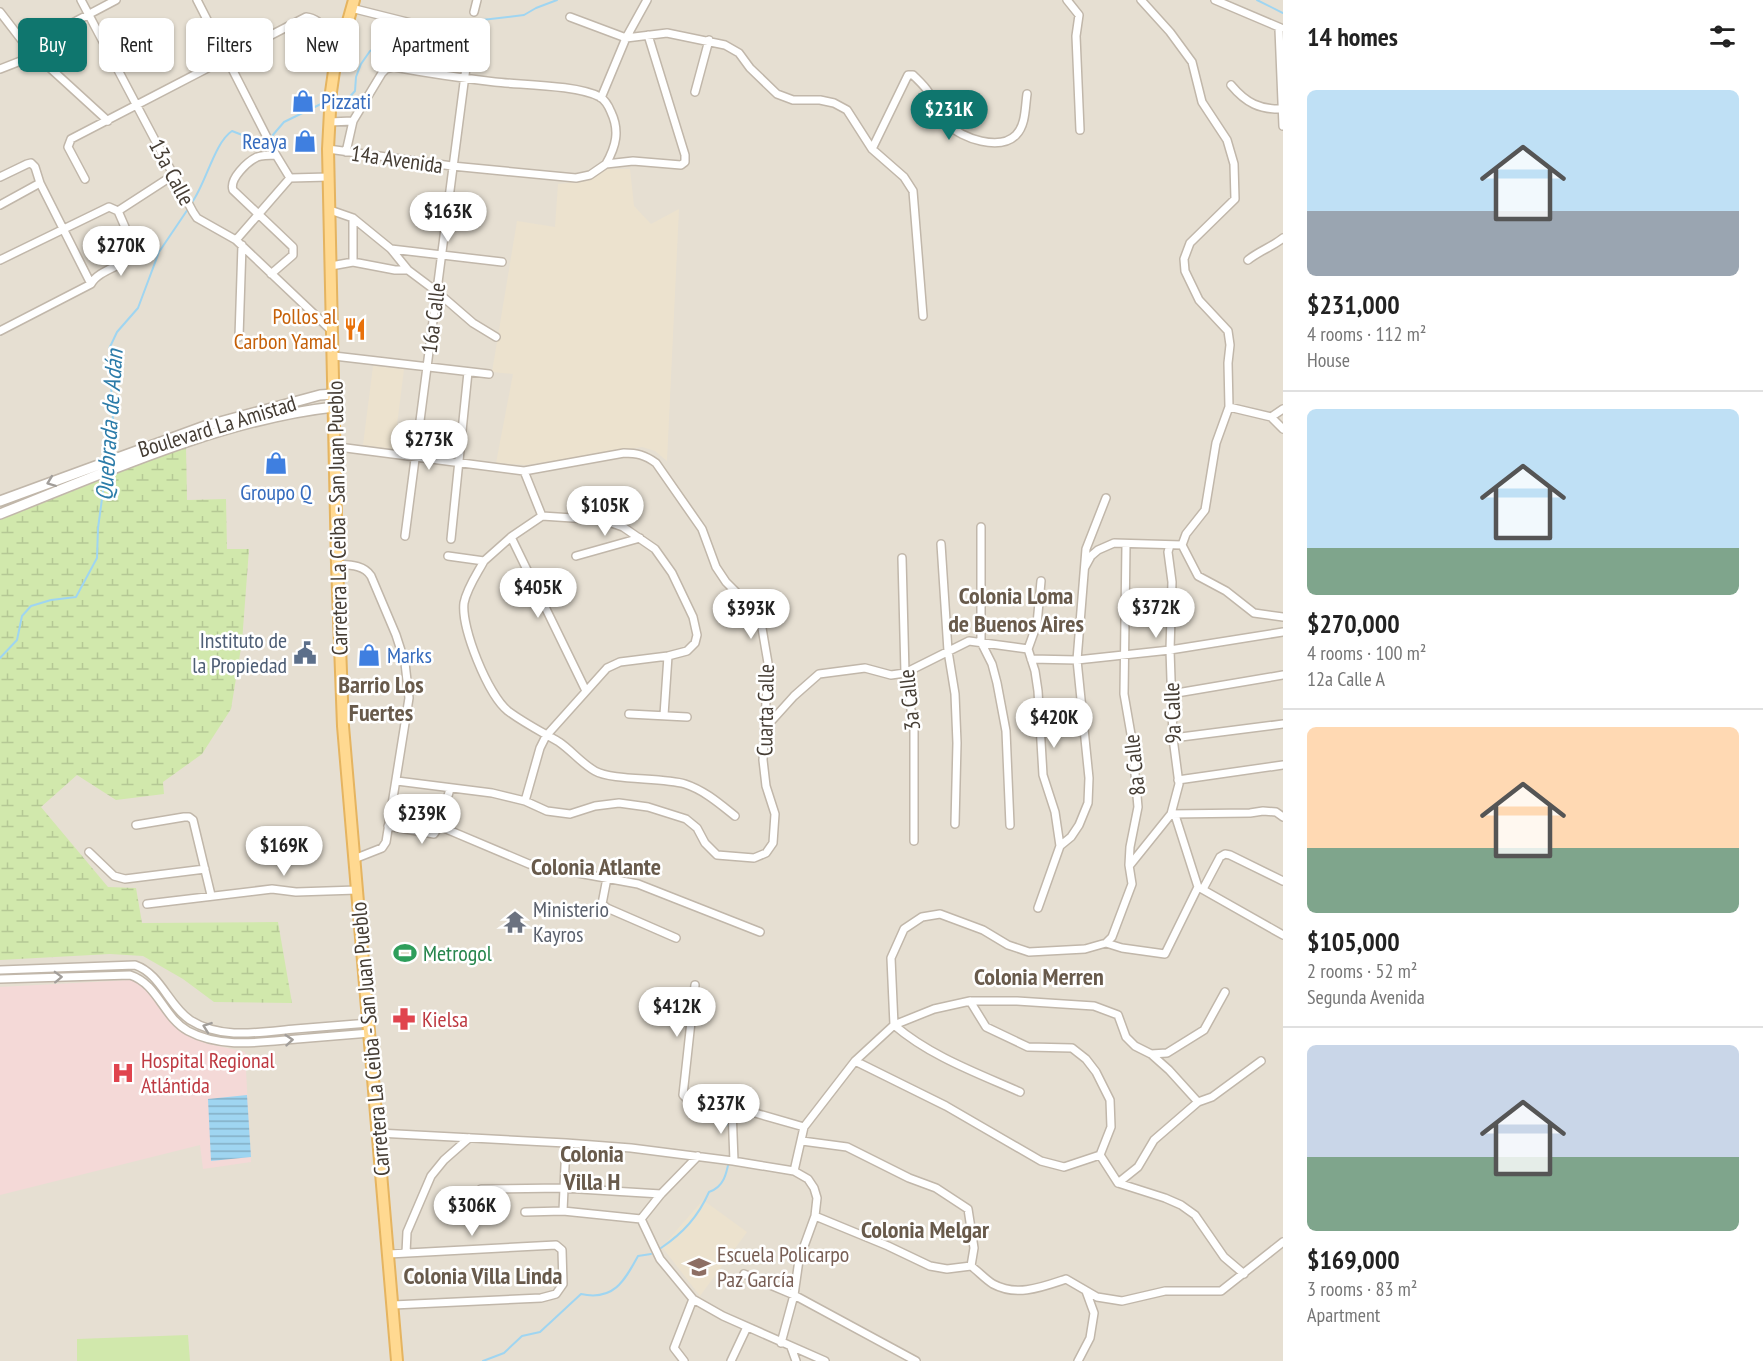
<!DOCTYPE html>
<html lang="en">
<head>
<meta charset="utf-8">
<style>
	body { margin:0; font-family:"PT Sans Narrow",sans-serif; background:#f6f6f6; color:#222; height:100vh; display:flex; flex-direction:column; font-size:22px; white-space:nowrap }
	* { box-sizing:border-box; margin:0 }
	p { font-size:20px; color:#767676 }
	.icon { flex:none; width:33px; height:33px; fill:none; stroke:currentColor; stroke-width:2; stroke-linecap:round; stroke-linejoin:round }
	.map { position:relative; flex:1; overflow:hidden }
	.panel { display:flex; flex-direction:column; background:#fff; width:480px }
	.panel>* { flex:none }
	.banner { position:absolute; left:18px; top:18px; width:570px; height:54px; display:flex; gap:12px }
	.price { position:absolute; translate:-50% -51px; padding:0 14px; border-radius:21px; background:#fff; color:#222; font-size:20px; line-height:39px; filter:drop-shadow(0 2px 3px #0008) }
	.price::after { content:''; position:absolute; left:50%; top:36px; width:18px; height:14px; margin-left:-9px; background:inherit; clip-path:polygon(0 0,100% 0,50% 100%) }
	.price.selected { background:#0f766e; color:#fff }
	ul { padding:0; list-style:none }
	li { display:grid; align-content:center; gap:12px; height:318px; padding:0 24px }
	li+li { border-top:2px solid #e0e0e0 }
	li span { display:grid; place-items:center; height:186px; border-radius:9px; color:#555 }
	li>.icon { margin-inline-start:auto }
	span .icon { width:108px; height:108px; fill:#fffc; stroke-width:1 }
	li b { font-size:26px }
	h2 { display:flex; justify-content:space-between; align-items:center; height:72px; padding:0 24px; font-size:26px }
	.chip { padding:0 21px; border-radius:9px; background:#fff; box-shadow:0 2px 4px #0004; font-size:21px; line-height:54px }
	.chip.selected { background:#0f766e; color:#fff }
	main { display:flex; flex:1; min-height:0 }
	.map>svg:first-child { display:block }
	.residential { fill:#e6dfd2 }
	.education { fill:#ece2ce }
	.medical { fill:#f4d9d7 }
	.green { fill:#d1e8ac }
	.wetland { fill:url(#wetland-marsh) }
	.water { fill:url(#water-rules) }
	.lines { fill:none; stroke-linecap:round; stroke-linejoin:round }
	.stream { stroke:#9fd5f1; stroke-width:2 }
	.minor-casing { stroke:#c1b7aa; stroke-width:10 }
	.tertiary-casing { stroke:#c1b7aa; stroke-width:12 }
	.primary-casing { stroke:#e5b460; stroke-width:14 }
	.minor { stroke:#fff; stroke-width:7 }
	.tertiary { stroke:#fff; stroke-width:9 }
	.primary { stroke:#ffd991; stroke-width:10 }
	.oneway { stroke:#a29e9a }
	.labels { text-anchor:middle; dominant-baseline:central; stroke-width:5; stroke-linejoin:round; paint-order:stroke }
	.shop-label { font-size:22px; fill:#366cbe; stroke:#fff; text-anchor:start }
	.street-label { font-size:22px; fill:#453d34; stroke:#fff }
	.food-label { font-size:22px; fill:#c56008; stroke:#fff; text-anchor:end }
	.service-label { font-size:22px; fill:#4e5e75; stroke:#fff; text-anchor:end }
	.worship-label { font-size:22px; fill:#5b616d; stroke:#fff; text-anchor:start }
	.leisure-label { font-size:22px; fill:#27864d; stroke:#fff; text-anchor:start }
	.health-label { font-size:22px; fill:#be3a42; stroke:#fff; text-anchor:start }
	.education-label { font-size:22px; fill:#785e54; stroke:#fff; text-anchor:start }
	.water-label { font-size:24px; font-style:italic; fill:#2c7ca9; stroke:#fff }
	.neighbourhood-label { font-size:24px; font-weight:bold; fill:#685a4b; stroke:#fff }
</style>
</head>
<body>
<main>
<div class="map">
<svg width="1283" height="1361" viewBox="0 0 1283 1361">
	<defs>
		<pattern id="wetland-marsh" width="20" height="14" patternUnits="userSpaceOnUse" patternTransform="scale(1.5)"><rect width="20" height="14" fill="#d1e8ac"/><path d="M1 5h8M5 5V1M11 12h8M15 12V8" fill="none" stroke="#b5c895"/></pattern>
		<pattern id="water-rules" width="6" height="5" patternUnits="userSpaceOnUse" patternTransform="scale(1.5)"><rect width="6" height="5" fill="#9fd5f1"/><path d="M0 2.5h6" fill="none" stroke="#83aec4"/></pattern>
	</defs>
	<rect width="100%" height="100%" fill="#f2ede4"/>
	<path class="residential" d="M0 0H1283V1361H0Z"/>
	<path class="education" d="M608 169H630L634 206 651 224 679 209 667 461 655 451 642 447 526 465 496 463 513 374 492 372 517 221 555 227 558 184 587 181Z
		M373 366 404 369 394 449 363 445Z
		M703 1200 747 1232 700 1296 662 1247Z"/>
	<path class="medical" d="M130 980H140L147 988 170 1021 186 1034 205 1043 245 1052 251 1162 203 1169 200 1145 0 1195V987Z"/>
	<path class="green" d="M188 1335 190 1361H77V1339Z"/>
	<path class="wetland" d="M186 446 187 500 226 499 227 549H249L242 642 231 709 202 754 163 782 164 794 116 800 77 775 41 807 108 887 136 888 142 923 278 922 292 1003 214 1002 183 979 143 956 110 954 0 960V520Z"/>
	<path class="water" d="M247 1095 251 1157 211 1161 208 1099Z"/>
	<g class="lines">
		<path class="stream" d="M1257 0 1283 13
			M345 102 355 91 356 77 361 64 370 51 377 47 407 52 426 47 456 23 524 15 536 8 557 0
			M191 204C206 184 214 143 232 131L255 140 272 136 284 122 323 103
			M107 459 113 420 109 349 117 332 138 308 159 252 188 209
			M0 658 17 640 22 616 31 606 51 600 76 597 97 558 98 528 105 477
			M725 1116 730 1130
			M661 1248C683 1233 698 1217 709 1192 727 1186 727 1168 731 1151
			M483 1361 504 1353 522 1336 540 1332 581 1294C613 1301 624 1282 638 1256L651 1254"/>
		<g class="minor-casing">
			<path id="minor" d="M81 0 193 212 197 218 236 240 333 332
				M197 0 276 155 290 178
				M1067 0 1079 15 1076 36 1080 130
				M1141 0 1170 32 1192 62 1202 102 1227 140 1234 164 1235 199 1190 243 1184 259 1185 271 1199 300 1228 331 1230 345 1228 363 1229 407 1216 443 1205 510 1186 534 1182 545 1198 576 1226 591 1254 613 1283 617
				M1215 0 1281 28
				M351 8 423 26
				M0 12 27 47 108 121
				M474 12 477 0
				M570 17 626 38 667 33 725 45 739 53 750 68 777 94 793 100H820L834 103 847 110 872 149 904 177 913 191 923 316
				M1279 29 1283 126
				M27 47 116 0
				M0 69 36 55
				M1231 85C1246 103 1260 110 1283 109
				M695 92 709 40
				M601 98 626 38 647 0
				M329 122 353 121
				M328 149 452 166 576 178 590 175 606 164 633 161 681 165 685 162V155L648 35
				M872 149 908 75H913C919 81 925 86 929 93 936 106 937 113 948 124 962 139 1000 151 1016 135 1026 125 1025 107 1027 94
				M346 152 353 121 382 73 386 69 394 67C427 73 461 78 495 82 522 85 578 85 600 97 605 100 609 107 611 112 620 131 616 146 606 164
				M0 177 27 164 31 163 35 167 40 183 91 284
				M85 179 68 147 71 139 306 17C323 19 325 34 342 41
				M0 205 40 183
				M330 210 353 218 391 249 408 270 436 291 473 323 496 337
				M118 211 172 176
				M236 240 290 178 329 177
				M391 249 502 262
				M0 260 109 207 118 211 135 250C132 265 99 268 91 284L0 331
				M1248 260C1259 251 1272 247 1283 238
				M353 262V218
				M331 266 353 262 395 270H408
				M271 274 293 255V247L233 190C229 179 247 162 257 157 263 155 270 155 276 155
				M239 337 242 245
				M334 356 489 374
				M1229 407 1271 417 1283 409
				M1271 417 1283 429
				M334 448H346L524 471 624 453C637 453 645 455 656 463L702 529 716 567 726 582 757 613 762 628 768 663 763 760 766 786 775 814 773 843 766 853 754 858 717 855 705 843 697 828 686 819 648 807 619 803 595 806 570 814 547 811 525 801 492 793 397 781
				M524 471 542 516
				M981 527V642L992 664 997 683 1006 731 1010 825
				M405 536 471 29
				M511 537 586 691
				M451 539 468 372
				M941 544 948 651 955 694 957 743 955 824
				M448 556 484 561 511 537 542 516 603 520 623 527 655 549 672 573 693 617 697 635 695 643 687 651 668 656 620 662 607 668 546 736 540 748 525 801
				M576 556 640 538
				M902 558 905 673 914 728V841
				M484 561C477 574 467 588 464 603 461 628 488 695 508 711 524 723 542 732 559 742 571 750 581 763 595 771 613 781 662 777 685 784 704 790 720 804 735 816
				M337 564C350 565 364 565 371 576L396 635 405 663 409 698 386 842 382 848 354 859
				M1085 567 1091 556 1098 550 1114 543 1182 545
				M1031 659 1077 660 1170 650 1283 632
				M1171 694 1283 675
				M629 714 687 717
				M664 715 668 656
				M766 727 794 696 819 674 865 668 891 675 905 673 969 641 1028 649
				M1173 738 1283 724
				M1178 780 1283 765
				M1171 814 1250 813 1263 811 1276 812 1283 817
				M136 825 184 817H189L193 820 211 895
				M388 826 434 834 439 826 450 789
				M439 826 529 864 638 884 760 932
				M1060 846 1071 837 1079 825 1088 803 1089 778 1077 660 1086 549 1106 498
				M89 852 114 876 125 879 205 869
				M1130 865 1171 814 1179 784 1173 738 1170 650 1172 582 1168 552 1170 545
				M607 878 602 904 607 908 676 938
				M1200 888 1283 935
				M1203 889 1220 857 1225 854 1230 855 1283 881
				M147 904 272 889 296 892 357 890
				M1038 908 1060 846 1055 812 1043 775 1038 691 1035 671 1028 649 1037 624 1041 581
				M1106 943 1112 937 1132 884 1129 865 1130 847 1138 807 1132 740 1124 694 1126 545
				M0 970 135 965C161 974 168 1005 190 1020 221 1040 261 1032 295 1029 320 1027 344 1025 369 1023
				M0 979 130 975C158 984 163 1017 188 1031 221 1049 261 1042 297 1039 321 1037 345 1035 370 1033
				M695 985 683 1095 687 1099 755 1113 804 1127
				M1151 1054 1167 1053 1204 1030 1225 992
				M855 1061 946 1106 1041 1161 1064 1167 1100 1155 1111 1127 1110 1100 1096 1072 1086 1059 1072 1048 1028 1047 986 1027 970 1001
				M1020 1092C977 1073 930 1056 894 1025L891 958 904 929 922 917 940 914 983 930 1008 945 1029 952 1085 949 1106 943 1122 948 1165 954 1198 887 1175 815
				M732 1109 734 1161
				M378 1133 566 1143 631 1148 733 1161 794 1171 808 1179 814 1188 817 1198 815 1216 799 1260 794 1295 781 1343
				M802 1141 847 1147 909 1178 936 1188 968 1209 974 1248 971 1266
				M1100 1155 1118 1183 1165 1198 1181 1205 1195 1215 1224 1257 1244 1274
				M794 1171 804 1127 855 1061 894 1025 934 1009 970 1001H1017L1094 1006 1118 1015 1126 1037 1135 1046 1151 1054 1169 1070 1198 1102
				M1118 1183 1138 1167 1154 1140 1198 1102 1212 1097 1261 1061
				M481 1189 563 1188 661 1194
				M563 1211 566 1143
				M525 1212 563 1211 641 1219
				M815 1216 888 1246 930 1266 947 1269 971 1266C978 1271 985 1279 993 1284 1017 1297 1042 1287 1066 1279L1097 1297 1122 1301 1165 1291H1221L1283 1242
				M641 1219 660 1259 693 1299 723 1316 825 1361
				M641 1219 661 1194 698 1156
				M406 1253 407 1232 431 1176 444 1160 469 1138
				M389 1254 556 1245 562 1250 563 1284 556 1294 541 1298 393 1305
				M744 1274 794 1295 916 1361
				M791 1347 796 1361
				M684 1361 674 1348 693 1299
				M731 1361 747 1327
				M1078 1361 1090 1338 1094 1313 1086 1291"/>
		</g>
		<g class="tertiary-casing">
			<path id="tertiary" d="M0 501 205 426 320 395 334 394
				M0 514C104 473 223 419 334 407"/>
		</g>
		<g class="primary-casing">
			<path id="primary" d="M354 0 334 71 331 92 328 149 337 564 343 726 397 1361"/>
		</g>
		<use href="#minor" class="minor"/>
		<use href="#tertiary" class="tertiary"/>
		<use href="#primary" class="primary"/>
	</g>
	<defs><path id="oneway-chevron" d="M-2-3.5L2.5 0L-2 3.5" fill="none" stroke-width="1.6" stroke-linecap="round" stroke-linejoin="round" transform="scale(1.5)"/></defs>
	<g class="oneway">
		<use href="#oneway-chevron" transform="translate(51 482) rotate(159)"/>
		<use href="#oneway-chevron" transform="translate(58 977) rotate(-2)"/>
		<use href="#oneway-chevron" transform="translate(207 1027) rotate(-160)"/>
		<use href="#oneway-chevron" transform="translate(289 1040) rotate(-5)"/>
	</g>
	<defs>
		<g id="shop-bare" transform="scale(1.8)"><path d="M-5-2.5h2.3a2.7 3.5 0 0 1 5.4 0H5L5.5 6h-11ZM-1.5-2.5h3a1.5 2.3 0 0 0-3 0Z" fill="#3f7fe0" stroke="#fff" stroke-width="2.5" paint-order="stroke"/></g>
		<g id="restaurant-bare" transform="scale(1.8)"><path d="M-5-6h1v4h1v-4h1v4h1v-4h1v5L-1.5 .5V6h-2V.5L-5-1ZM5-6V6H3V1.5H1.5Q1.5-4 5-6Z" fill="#e8710a" stroke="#fff" stroke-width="2.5" paint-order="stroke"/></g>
		<g id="civic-bare" transform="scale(1.8)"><path d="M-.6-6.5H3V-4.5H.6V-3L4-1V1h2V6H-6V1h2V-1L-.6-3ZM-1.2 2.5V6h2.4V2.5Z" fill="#5c6f8a" stroke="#fff" stroke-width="2.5" paint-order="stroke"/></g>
		<g id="temple-bare" transform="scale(1.8)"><path d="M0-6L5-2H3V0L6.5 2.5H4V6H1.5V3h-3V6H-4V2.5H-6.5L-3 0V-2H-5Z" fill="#6b7280" stroke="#fff" stroke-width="2.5" paint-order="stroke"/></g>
		<g id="stadium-bare" transform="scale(1.8)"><path d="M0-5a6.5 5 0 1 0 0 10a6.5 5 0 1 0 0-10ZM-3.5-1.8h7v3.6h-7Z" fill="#2e9e5b" stroke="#fff" stroke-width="2.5" paint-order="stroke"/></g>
		<g id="pharmacy-bare" transform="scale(1.8)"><path d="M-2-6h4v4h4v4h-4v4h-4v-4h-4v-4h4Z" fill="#e0444e" stroke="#fff" stroke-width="2.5" paint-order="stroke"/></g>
		<g id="hospital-bare" transform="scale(1.8)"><path d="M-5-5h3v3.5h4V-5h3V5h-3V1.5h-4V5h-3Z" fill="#e0444e" stroke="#fff" stroke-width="2.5" paint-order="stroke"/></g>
		<g id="school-bare" transform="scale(1.8)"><path d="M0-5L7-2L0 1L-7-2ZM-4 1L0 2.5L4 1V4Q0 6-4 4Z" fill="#8d6e63" stroke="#fff" stroke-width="2.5" paint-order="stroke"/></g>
	</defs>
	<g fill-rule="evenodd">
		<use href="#shop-bare" x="303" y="101"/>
		<use href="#shop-bare" x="305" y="141"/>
		<use href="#restaurant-bare" x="355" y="329"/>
		<use href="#shop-bare" x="276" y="463"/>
		<use href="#civic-bare" x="305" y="653"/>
		<use href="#shop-bare" x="369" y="655"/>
		<use href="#temple-bare" x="515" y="922"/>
		<use href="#stadium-bare" x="405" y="953"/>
		<use href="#pharmacy-bare" x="404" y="1019"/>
		<use href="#hospital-bare" x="123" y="1073"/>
		<use href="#school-bare" x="699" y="1267"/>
	</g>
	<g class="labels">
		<g class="shop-label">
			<text x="321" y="101">Pizzati</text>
			<text x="287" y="141" text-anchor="end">Reaya</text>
			<text x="276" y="492" text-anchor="middle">Groupo Q</text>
			<text x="387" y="655">Marks</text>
		</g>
		<g class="street-label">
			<text transform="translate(397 159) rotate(8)">14a Avenida</text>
			<text transform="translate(172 172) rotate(62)">13a Calle</text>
			<text transform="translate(433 318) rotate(-83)">16a Calle</text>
			<text transform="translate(217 426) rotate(-17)">Boulevard La Amistad</text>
			<text transform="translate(337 518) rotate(-91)">Carretera La Ceiba - San Juan Pueblo</text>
			<text transform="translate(909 700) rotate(-96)">3a Calle</text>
			<text transform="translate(765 710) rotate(-89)">Cuarta Calle</text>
			<text transform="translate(1172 713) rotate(-92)">9a Calle</text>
			<text transform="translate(1134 765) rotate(-96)">8a Calle</text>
			<text transform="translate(370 1039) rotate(-95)">Carretera La Ceiba - San Juan Pueblo</text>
		</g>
		<g class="food-label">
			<text x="337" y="316">Pollos al<tspan x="337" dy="25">Carbon Yamal</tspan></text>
		</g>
		<g class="service-label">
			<text x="287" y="640">Instituto de<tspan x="287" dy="25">la Propiedad</tspan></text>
		</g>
		<g class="worship-label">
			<text x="533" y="909">Ministerio<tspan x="533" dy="25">Kayros</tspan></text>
		</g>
		<g class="leisure-label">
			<text x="423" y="953">Metrogol</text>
		</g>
		<g class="health-label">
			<text x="422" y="1019">Kielsa</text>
			<text x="141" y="1060">Hospital Regional<tspan x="141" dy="25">Atlántida</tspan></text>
		</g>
		<g class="education-label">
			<text x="717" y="1254">Escuela Policarpo<tspan x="717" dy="25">Paz García</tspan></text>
		</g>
		<g class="water-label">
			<text transform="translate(109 425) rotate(-86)">Quebrada de Adán</text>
		</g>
		<g class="neighbourhood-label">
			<text x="1016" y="595">Colonia Loma<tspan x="1016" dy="28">de Buenos Aires</tspan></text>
			<text x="381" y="684">Barrio Los<tspan x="381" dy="28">Fuertes</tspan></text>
			<text x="596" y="866">Colonia Atlante</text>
			<text x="1039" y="976">Colonia Merren</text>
			<text x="592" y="1153">Colonia<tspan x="592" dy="28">Villa H</tspan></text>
			<text x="925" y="1229">Colonia Melgar</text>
			<text x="483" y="1275">Colonia Villa Linda</text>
		</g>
	</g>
</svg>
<b class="price selected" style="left:949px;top:141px">$231K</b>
<b class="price" style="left:448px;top:243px">$163K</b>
<b class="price" style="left:121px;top:277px">$270K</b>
<b class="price" style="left:429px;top:471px">$273K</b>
<b class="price" style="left:605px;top:537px">$105K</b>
<b class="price" style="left:538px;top:619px">$405K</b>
<b class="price" style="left:1156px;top:639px">$372K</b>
<b class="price" style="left:751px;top:640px">$393K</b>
<b class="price" style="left:1054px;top:749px">$420K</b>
<b class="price" style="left:422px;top:845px">$239K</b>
<b class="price" style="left:284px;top:877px">$169K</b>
<b class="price" style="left:677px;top:1038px">$412K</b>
<b class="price" style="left:721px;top:1135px">$237K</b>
<b class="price" style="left:472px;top:1237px">$306K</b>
<div class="banner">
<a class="chip selected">Buy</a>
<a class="chip">Rent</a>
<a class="chip">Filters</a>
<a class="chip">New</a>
<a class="chip">Apartment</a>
</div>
</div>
<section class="panel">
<h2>14 homes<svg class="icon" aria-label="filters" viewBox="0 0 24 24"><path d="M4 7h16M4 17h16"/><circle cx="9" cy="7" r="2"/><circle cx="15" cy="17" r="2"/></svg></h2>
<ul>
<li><span style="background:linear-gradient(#bfe0f5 65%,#9aa5b1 0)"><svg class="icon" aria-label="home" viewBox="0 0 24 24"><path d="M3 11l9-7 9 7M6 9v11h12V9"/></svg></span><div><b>$231,000</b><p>4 rooms · 112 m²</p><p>House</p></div></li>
<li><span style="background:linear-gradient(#bfe0f5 75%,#7fa58c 0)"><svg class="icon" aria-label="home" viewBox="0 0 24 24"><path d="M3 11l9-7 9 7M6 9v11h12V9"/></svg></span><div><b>$270,000</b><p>4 rooms · 100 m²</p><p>12a Calle A</p></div></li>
<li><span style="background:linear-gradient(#ffd9b3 65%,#7fa58c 0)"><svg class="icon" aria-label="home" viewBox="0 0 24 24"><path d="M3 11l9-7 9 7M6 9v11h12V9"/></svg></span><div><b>$105,000</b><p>2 rooms · 52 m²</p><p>Segunda Avenida</p></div></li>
<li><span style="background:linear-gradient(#c9d6e8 60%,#7fa58c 0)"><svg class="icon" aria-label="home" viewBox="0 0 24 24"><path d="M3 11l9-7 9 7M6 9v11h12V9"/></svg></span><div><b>$169,000</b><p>3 rooms · 83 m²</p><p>Apartment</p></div></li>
</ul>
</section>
</main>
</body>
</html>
